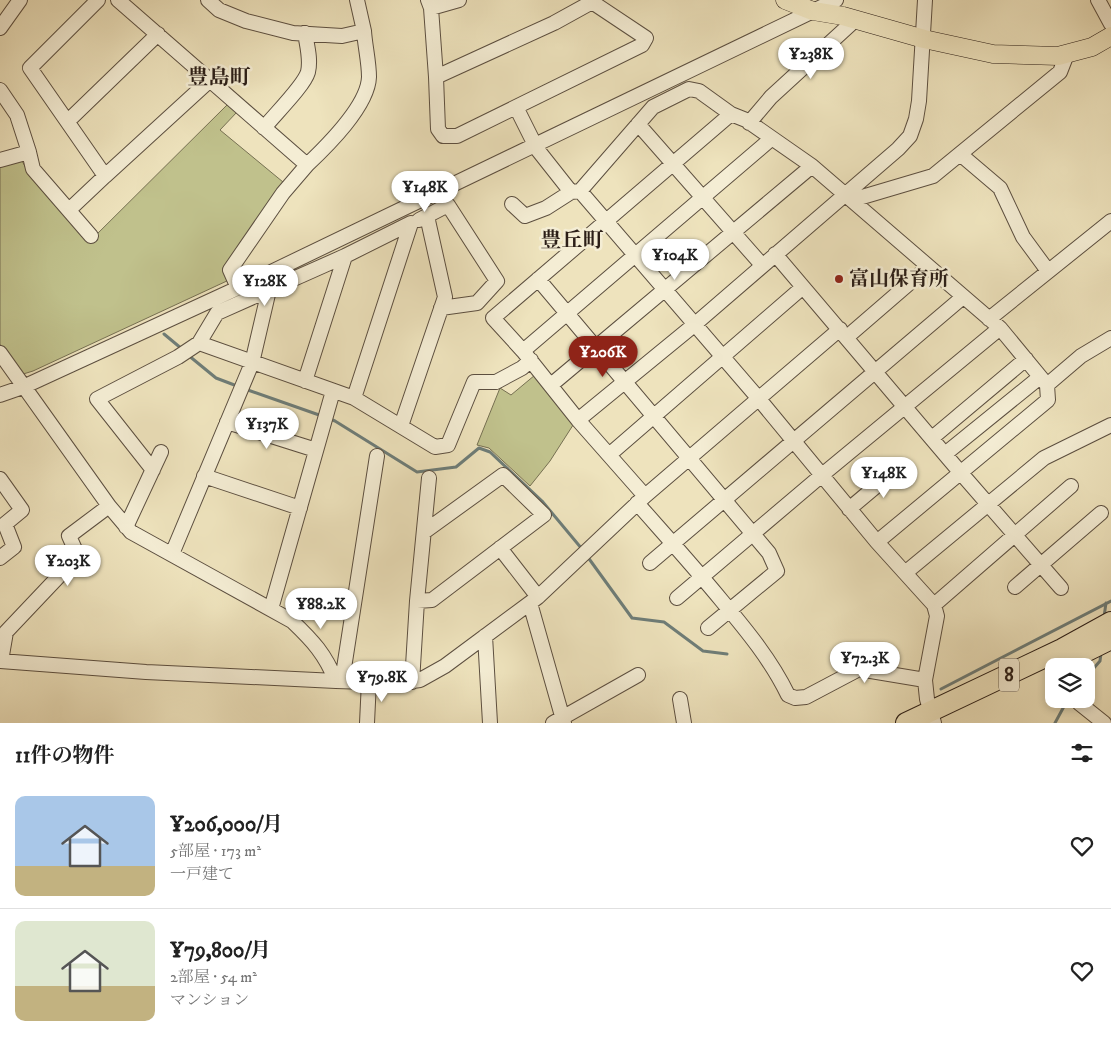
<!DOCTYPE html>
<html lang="ja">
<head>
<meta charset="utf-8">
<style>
	body { margin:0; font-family:"IM FELL DW Pica","Noto Serif JP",serif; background:#f2f2f2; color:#222; height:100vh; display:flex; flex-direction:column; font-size:19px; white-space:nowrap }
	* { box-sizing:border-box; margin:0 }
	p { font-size:16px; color:#767676 }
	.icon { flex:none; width:28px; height:28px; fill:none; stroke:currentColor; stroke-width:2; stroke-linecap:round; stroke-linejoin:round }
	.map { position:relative; height:723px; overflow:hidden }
	.side { display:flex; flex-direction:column; background:#fff; flex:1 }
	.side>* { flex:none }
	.controls { position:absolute; left:1045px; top:658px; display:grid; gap:10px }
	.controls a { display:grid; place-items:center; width:50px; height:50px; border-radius:10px; background:#fff; box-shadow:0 2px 8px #0003; font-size:25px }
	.price { position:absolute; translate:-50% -42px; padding:0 11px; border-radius:18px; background:#fff; color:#222; font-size:16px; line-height:32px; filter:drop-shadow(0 1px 2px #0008) }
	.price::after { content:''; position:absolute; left:50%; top:30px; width:15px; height:11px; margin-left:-8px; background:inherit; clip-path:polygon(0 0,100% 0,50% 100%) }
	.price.selected { background:#8f2418; color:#fff }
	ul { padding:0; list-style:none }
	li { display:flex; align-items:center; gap:15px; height:125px; padding:0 15px }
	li+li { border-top:1px solid #e0e0e0 }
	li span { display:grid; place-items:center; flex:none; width:140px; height:100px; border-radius:10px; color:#555 }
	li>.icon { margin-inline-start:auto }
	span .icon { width:60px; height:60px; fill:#fffc; stroke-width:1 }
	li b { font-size:21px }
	h2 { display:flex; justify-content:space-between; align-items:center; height:60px; padding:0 15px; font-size:21px }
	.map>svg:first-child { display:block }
	.green { fill:#c0c18c; stroke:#767052 }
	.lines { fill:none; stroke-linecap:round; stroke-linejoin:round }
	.stream { stroke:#6e7d78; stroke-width:3 }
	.minor-casing { stroke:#5c4f40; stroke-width:16 }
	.major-casing { stroke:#2b1e17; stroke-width:19 }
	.highway-casing { stroke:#2b1e17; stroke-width:22 }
	.minor { stroke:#f4edd4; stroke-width:14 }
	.major { stroke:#eee3bd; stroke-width:18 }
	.highway { stroke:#eee3bd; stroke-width:20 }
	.poi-dot { fill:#8f2418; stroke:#f4edd4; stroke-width:2 }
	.labels { text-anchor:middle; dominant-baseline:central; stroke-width:5; stroke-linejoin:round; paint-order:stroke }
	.shield { fill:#f4edd4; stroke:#675c50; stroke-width:1 }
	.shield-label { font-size:19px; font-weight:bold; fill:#2b1e17 }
	.poi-label { font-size:20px; font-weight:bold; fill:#2b1e17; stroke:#f4edd4; text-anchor:start }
	.neighbourhood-label { font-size:21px; font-weight:bold; fill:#2b1e17; stroke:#f4edd4 }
</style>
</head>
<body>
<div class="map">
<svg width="1111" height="723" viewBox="0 0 1111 723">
	<rect width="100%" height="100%" fill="#eee3bd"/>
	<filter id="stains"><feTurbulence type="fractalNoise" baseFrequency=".004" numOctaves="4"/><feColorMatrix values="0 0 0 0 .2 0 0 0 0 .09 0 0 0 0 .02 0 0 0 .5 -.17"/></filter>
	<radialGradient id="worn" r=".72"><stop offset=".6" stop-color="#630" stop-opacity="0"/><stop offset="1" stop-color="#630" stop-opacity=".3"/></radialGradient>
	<path class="green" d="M228 104 237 112 220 130 283 182 224 266 229 280 33 371 20 375 0 344V165L21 159 28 172 88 243Z
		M535 375 575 422 550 461 530 486 489 448 477 445 500 388 511 395Z"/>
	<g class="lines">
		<path class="stream" d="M164 334 182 349
			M188 355 216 378 237 386
			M245 389 322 416
			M328 418 335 421 417 472 456 467 479 448 490 452 542 501 582 549
			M587 556 632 618 664 622 703 651 727 654
			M1104 617 1106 603
			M1086 677 1100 661 1101 653
			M941 689 1111 601
			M1055 723 1068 699"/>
		<g class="minor-casing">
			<path id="minor" d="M98 0 30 68 105 176 210 80
				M118 0 307 165C327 146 368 106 369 77 369 62 365 46 364 31L342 36 293 33 246 21 219 10 208 0
				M357 0 364 31
				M428 0 431 8 436 77
				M1098 0 1111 24
				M592 2 646 38 642 45 457 136H443L438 129 436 77 554 23Z
				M431 8 459 0
				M0 28 20 0
				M0 90 17 115 29 152 0 160
				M516 107 537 149 571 192 580 191 653 107 689 89 699 91 731 114 746 120 812 166 1000 328 1047 385 1048 400 877 542
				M68 121 158 34
				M749 123 771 97 855 20
				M638 124 762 265
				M264 128C274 115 304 86 308 72 311 59 307 46 305 33
				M29 152 33 169 91 236
				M960 154 1000 188 1023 237 1048 271
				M580 191 759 399 877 542 934 605 937 616 925 680 927 699 934 723
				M852 200 933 176 1060 72 1067 54
				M512 204 525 216 546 208 571 192
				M69 210 105 176
				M419 220 448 205 497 281 477 303 441 308
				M775 254 960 472 1061 588
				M538 279 769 553 777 571 708 628
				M238 288 230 270 283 193 307 165
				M989 319 1111 221
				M847 337 928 267
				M523 351 771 139
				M0 353 109 506 131 532 292 621C313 641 325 654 336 681
				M305 381 345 256
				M551 385 812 166
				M1047 385 1081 356 1111 338
				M0 395 23 387 238 288 836 0
				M354 398 411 223 345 256 217 313 199 343 354 398 435 447 448 445 474 382H496L522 368 531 360
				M578 420 694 325 898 149 910 136 916 119 919 101 925 0
				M227 422 316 450
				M401 426 445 297 427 216
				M932 438 1026 359
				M945 454 1040 377
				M609 455 803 287
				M153 470 97 399 178 357 199 343
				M204 476 300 508
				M0 479 22 510 5 524 14 547 0 558
				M645 496 578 420 523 351 493 318 731 114
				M637 503C666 536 695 568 722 601 747 631 771 660 788 695L795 698 806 697 859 669 925 680
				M849 509 899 467
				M126 527 161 452
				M500 548 538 597
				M172 554 252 363 269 290
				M650 563 963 297
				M905 573 1044 458 1111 425
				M1015 587 1101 513
				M677 598 822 475 1000 328
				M417 601 432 600 544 515 503 475 424 532
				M530 603 564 723
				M934 605 1071 486
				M271 609 333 391
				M485 636 490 723
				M0 661 146 672 336 681 398 683 420 680 445 666 538 597 645 496 840 329
				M1 661 6 632 78 556 69 536 109 506
				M342 681 377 456
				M412 682 417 601 429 478
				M680 699 684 723
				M1079 703 1104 723
				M367 723 369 681
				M553 723 638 675"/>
		</g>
		<g class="major-casing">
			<path id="major" d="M785 0 813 11 843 16 924 39 993 54 1058 56 1092 47 1111 36"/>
		</g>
		<g class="highway-casing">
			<path id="highway" d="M1075 657 1111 639
				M906 723 1062 649 1111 622"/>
		</g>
		<use href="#minor" class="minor"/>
		<use href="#major" class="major"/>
		<use href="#highway" class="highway"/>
	</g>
	<circle class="poi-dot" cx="839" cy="279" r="5"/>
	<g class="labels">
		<rect class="shield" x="999" y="658.5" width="20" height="33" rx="4"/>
		<g class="shield-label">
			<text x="1009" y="675">8</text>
		</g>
		<g class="poi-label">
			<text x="849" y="279">富山保育所</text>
		</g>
		<g class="neighbourhood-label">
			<text x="219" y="78">豊島町</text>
			<text x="572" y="241">豊丘町</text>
		</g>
	</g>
	<rect width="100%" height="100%" filter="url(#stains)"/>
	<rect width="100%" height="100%" fill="url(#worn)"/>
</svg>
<div class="controls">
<a><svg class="icon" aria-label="layers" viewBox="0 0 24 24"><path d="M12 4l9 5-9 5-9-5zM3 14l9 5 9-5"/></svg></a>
</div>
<b class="price" style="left:811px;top:80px">¥238K</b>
<b class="price" style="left:425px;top:213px">¥148K</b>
<b class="price" style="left:675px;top:281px">¥104K</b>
<b class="price" style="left:265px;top:307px">¥128K</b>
<b class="price selected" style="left:603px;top:378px">¥206K</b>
<b class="price" style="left:267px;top:450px">¥137K</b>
<b class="price" style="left:884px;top:499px">¥148K</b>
<b class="price" style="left:68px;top:587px">¥203K</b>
<b class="price" style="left:321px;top:630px">¥88.2K</b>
<b class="price" style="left:865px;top:684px">¥72.3K</b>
<b class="price" style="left:382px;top:703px">¥79.8K</b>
</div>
<section class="side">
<h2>11件の物件<svg class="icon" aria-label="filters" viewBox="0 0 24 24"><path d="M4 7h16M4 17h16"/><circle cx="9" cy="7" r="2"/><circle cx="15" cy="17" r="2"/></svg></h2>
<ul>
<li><span style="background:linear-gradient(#a9c7e8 70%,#c2b280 0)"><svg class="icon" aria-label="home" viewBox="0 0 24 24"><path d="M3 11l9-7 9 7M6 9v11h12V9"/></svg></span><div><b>¥206,000/月</b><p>5部屋 · 173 m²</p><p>一戸建て</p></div><svg class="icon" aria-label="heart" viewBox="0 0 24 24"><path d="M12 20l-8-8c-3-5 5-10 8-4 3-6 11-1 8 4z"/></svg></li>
<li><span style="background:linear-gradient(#dfe7d0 65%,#c2b280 0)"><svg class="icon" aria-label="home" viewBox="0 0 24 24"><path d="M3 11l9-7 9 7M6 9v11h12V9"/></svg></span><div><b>¥79,800/月</b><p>2部屋 · 54 m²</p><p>マンション</p></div><svg class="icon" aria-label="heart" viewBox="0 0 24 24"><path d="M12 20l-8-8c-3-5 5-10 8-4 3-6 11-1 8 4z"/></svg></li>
</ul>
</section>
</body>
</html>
